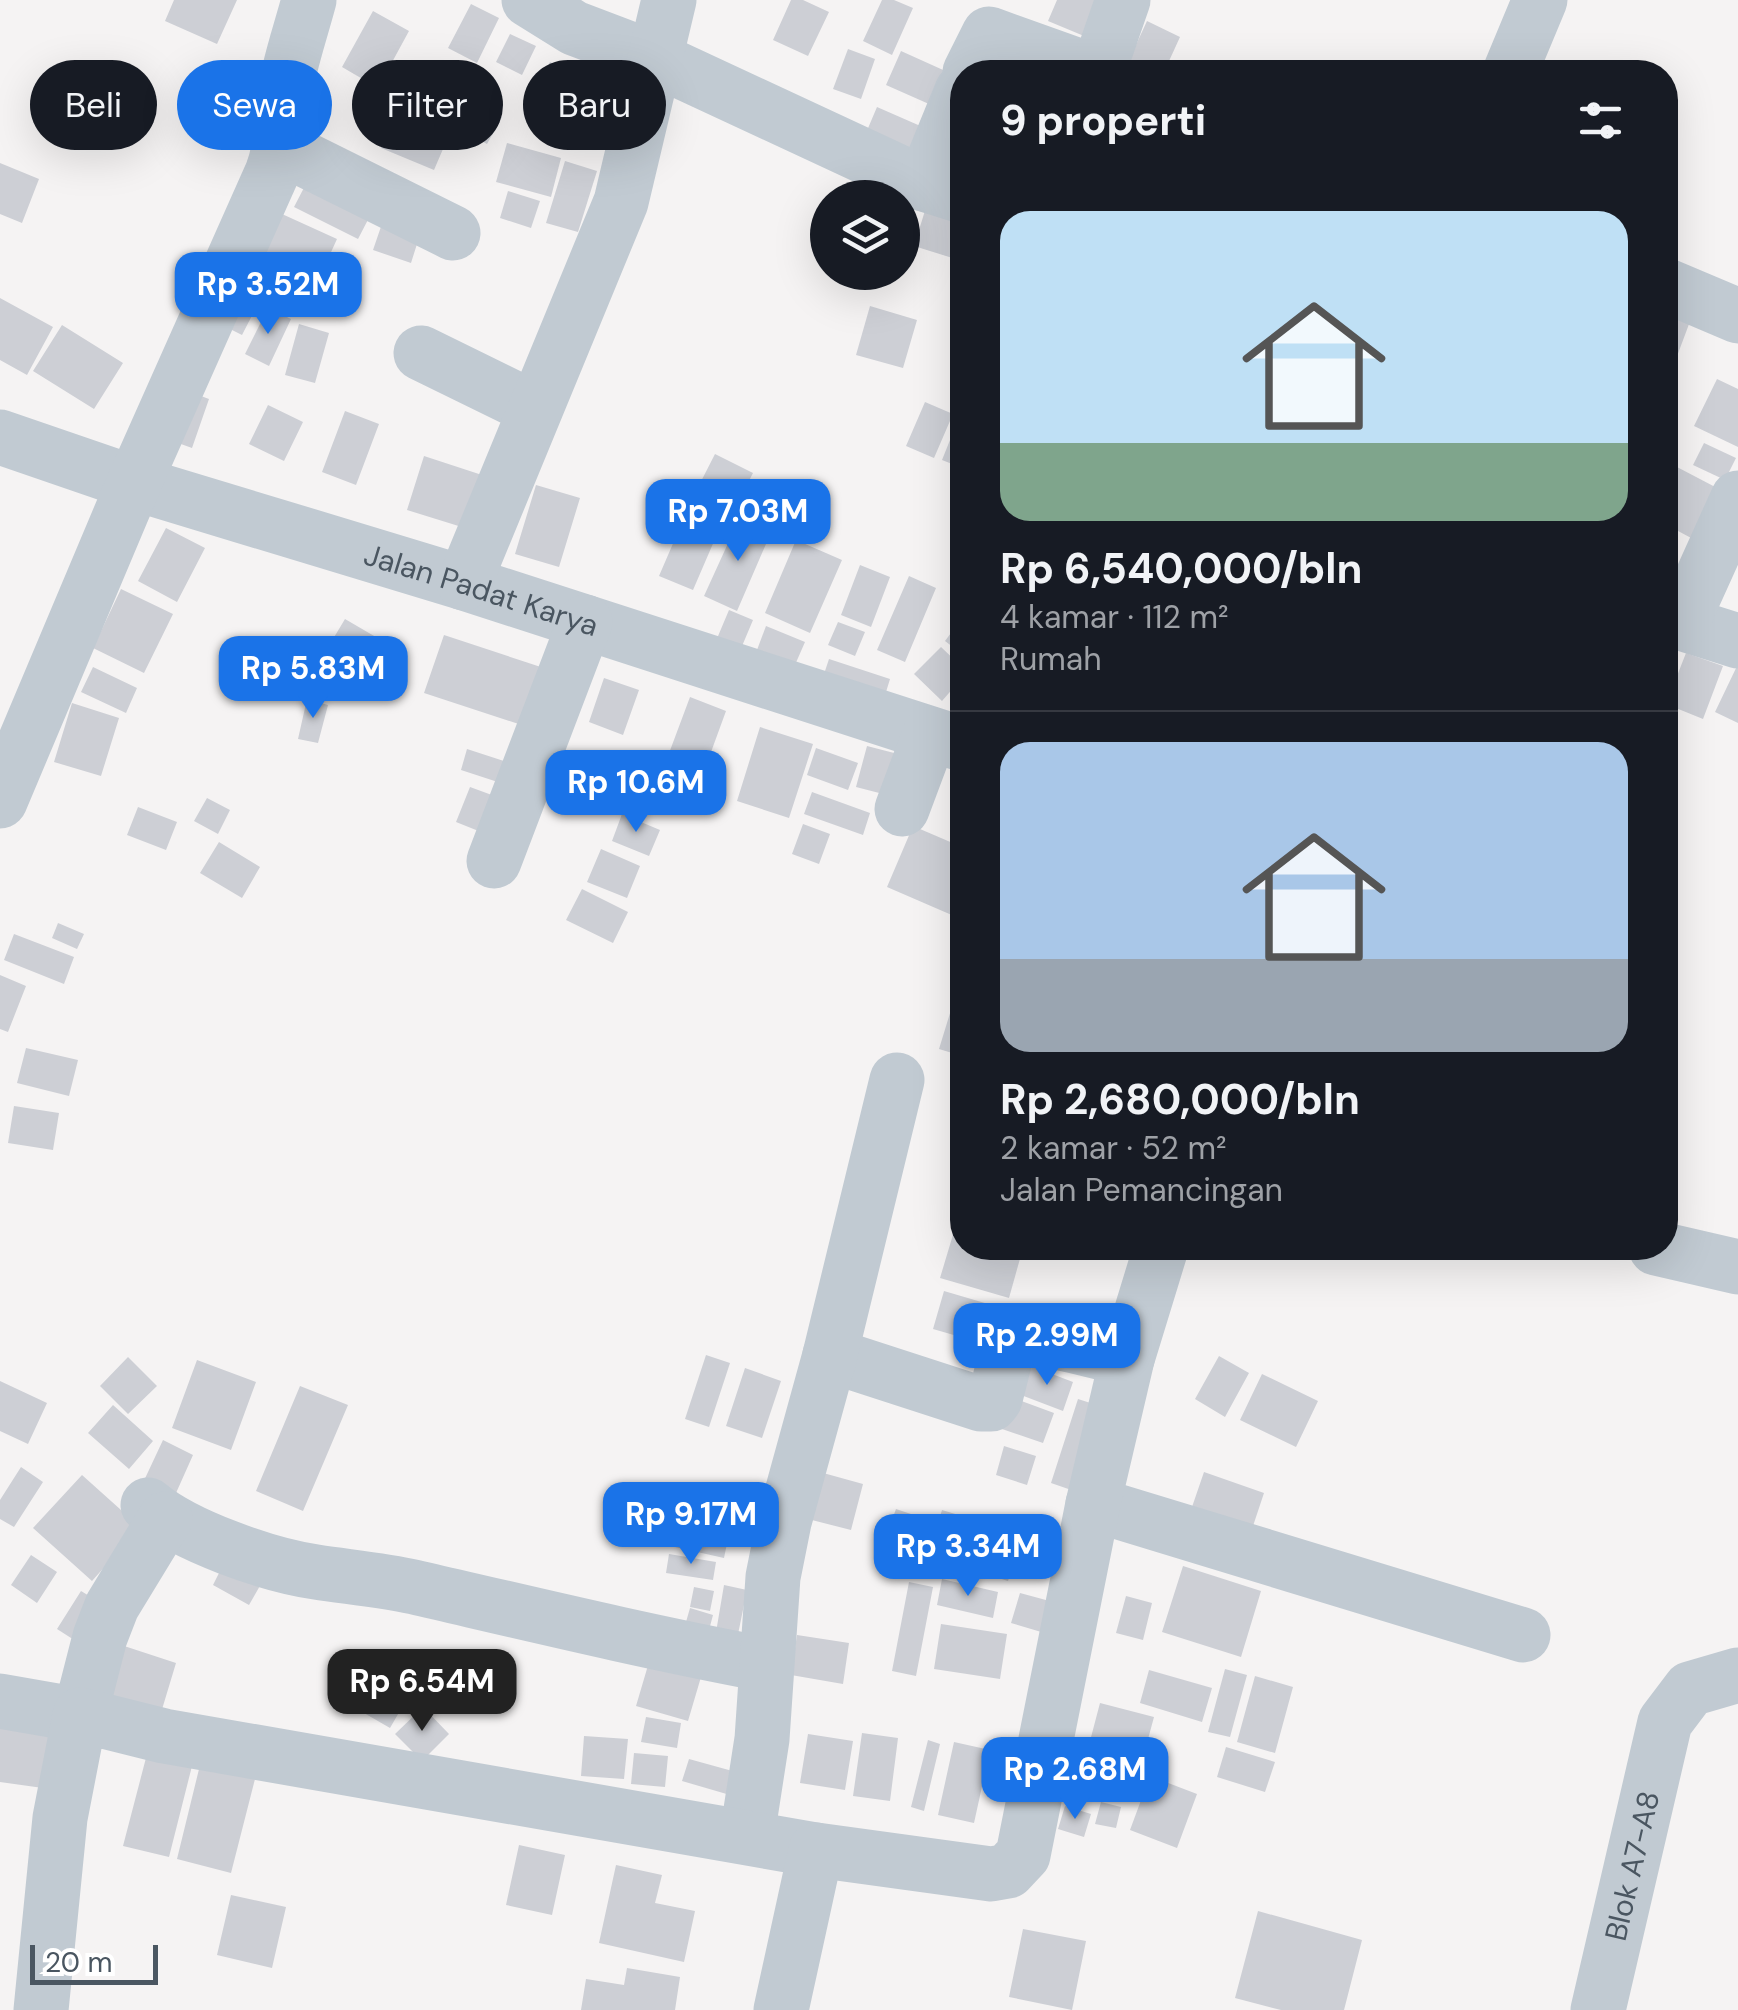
<!DOCTYPE html>
<html lang="id">
<head>
<meta charset="utf-8">
<style>
	body { margin:0; font-family:"DM Sans",sans-serif; background:#20242c; color:#f1f3f6; height:100vh; display:flex; flex-direction:column; font-size:38px; white-space:nowrap }
	* { box-sizing:border-box; margin:0 }
	p { font-size:32px; color:#9ea1a6 }
	.icon { flex:none; width:55px; height:55px; fill:none; stroke:currentColor; stroke-width:2; stroke-linecap:round; stroke-linejoin:round }
	.map { position:relative; flex:1; overflow:hidden }
	.drawer { position:absolute; left:950px; top:60px; width:728px; height:1200px; display:flex; flex-direction:column; background:#171b24; border-radius:40px; box-shadow:0 10px 40px #0002 }
	.drawer>* { flex:none }
	.banner { position:absolute; left:30px; top:60px; width:770px; height:90px; display:flex; gap:20px }
	.controls { position:absolute; left:810px; top:180px; display:grid; gap:20px }
	.controls a { display:grid; place-items:center; width:110px; height:110px; border-radius:50%; background:#171b24; box-shadow:0 10px 40px #0002; font-size:50px }
	.scale { position:absolute; left:30px; bottom:25px; width:128px; box-sizing:border-box; padding-left:10px; border:5px solid #4a5661; border-top:0; font-size:28px; line-height:35px; white-space:nowrap; color:#4a5661; -webkit-text-stroke:8px #fff; paint-order:stroke }
	.price { position:absolute; translate:-50% -85px; padding:0 22px; border-radius:20px; background:#1a73e8; color:#fff; font-size:32px; line-height:65px; filter:drop-shadow(0 2px 5px #0008) }
	.price::after { content:''; position:absolute; left:50%; top:60px; width:30px; height:22px; margin-left:-15px; background:inherit; clip-path:polygon(0 0,100% 0,50% 100%) }
	.price.on { background:#222; color:#fff }
	ul { padding:0; list-style:none }
	li { display:grid; align-content:center; gap:20px; height:530px; padding:0 50px }
	li+li { border-top:2px solid #363941 }
	li span { display:grid; place-items:center; height:310px; border-radius:30px; color:#555 }
	li>.icon { margin-inline-start:auto }
	span .icon { width:180px; height:180px; fill:#fffc; stroke-width:1 }
	li b { font-size:42px }
	h2 { display:flex; justify-content:space-between; align-items:center; height:120px; padding:0 50px; font-size:42px }
	.pill { padding:0 35px; border-radius:45px; background:#171b24; box-shadow:0 10px 40px #0002; font-size:35px; line-height:90px }
	.pill.on { background:#1a73e8; color:#fff }
	.map>svg:first-child { display:block }
	.building { fill:#cdcfd5 }
	.lines { fill:none; stroke-linecap:round; stroke-linejoin:round }
	.minor { stroke:#c1cad2; stroke-width:55 }
	.labels { text-anchor:middle; dominant-baseline:central; stroke-width:8; stroke-linejoin:round; paint-order:stroke }
	.street-label { font-size:30px; fill:#4a5661; stroke:#fff }
</style>
</head>
<body>
<div class="map">
<svg width="1738" height="2010" viewBox="0 0 1738 2010">
	<rect width="100%" height="100%" fill="#f5f3f3"/>
	<path class="building" d="M174 0H237L217 44 165 21Z
		M791 0H803L829 12 808 56 773 40Z
		M882 0H894L913 8 892 55 863 41Z
		M1057 0H1094L1108 46 1048 21Z
		M471 4 499 18 477 63 448 48Z
		M373 11 409 31 378 88 342 67Z
		M1147 21 1180 37 1164 72H1155L1129 60Z
		M510 34 536 46 522 75 496 62Z
		M848 49 875 59 861 99 833 89Z
		M901 51 952 74 938 108 886 85Z
		M550 62 575 75 563 99 537 86Z
		M443 76 474 97 456 125 424 105Z
		M587 80 615 95 599 125 572 111Z
		M478 104 502 117 487 144 464 131Z
		M877 107 925 128 911 161 863 140Z
		M395 113 449 135 434 170 381 148Z
		M507 143 561 158 551 197 496 182Z
		M565 161 597 171 578 232 546 223Z
		M0 163 39 179 22 223 0 214Z
		M309 178 373 210 358 239 294 207Z
		M508 191 540 201 531 228 500 218Z
		M928 201 962 212V261L914 246Z
		M271 209 337 239 312 294 246 264Z
		M386 212 423 225 411 263 373 250Z
		M234 291 259 302 242 335 218 323Z
		M0 298 53 327 27 375 0 360Z
		M870 306 917 320 903 368 856 355Z
		M268 308 291 319 269 366 245 354Z
		M1695 308 1676 359 1665 354V309Z
		M299 324 329 333 315 383 285 375Z
		M62 325 123 363 94 409 33 371Z
		M1717 379 1738 389V447L1694 426Z
		M185 390 209 399 192 448 167 439Z
		M925 402 953 414 934 458 906 446Z
		M268 405 303 422 284 461 249 444Z
		M962 410V468L942 460Z
		M345 411 379 424 356 485 322 472Z
		M1704 443 1736 458 1725 480 1693 465Z
		M715 454 753 473 728 522 690 503Z
		M424 456 482 475 465 528 407 510Z
		M1677 467 1719 489 1693 539 1665 524V491Z
		M536 485 580 498 559 567 515 554Z
		M740 517 772 530 737 611 704 596Z
		M684 518 718 532 693 590 659 576Z
		M166 528 205 548 177 602 138 581Z
		M796 540 842 560 810 633 765 613Z
		M860 565 890 577 871 627 841 615Z
		M909 576 936 588 905 662 877 650Z
		M121 589 173 614 144 673 93 648Z
		M729 610 753 620 737 658 713 648Z
		M962 618V654L945 641Z
		M345 619 381 640 349 695 312 674Z
		M838 622 865 632 855 656 828 645Z
		M766 626 805 642 791 674 754 658Z
		M444 635 553 671 534 729 424 693Z
		M941 647 962 667V678L942 701 914 674Z
		M1686 653 1723 666 1703 719 1666 704Z
		M829 659 890 679 882 705 820 686Z
		M1738 664V723L1715 712Z
		M93 667 137 688 126 713 81 692Z
		M604 678 639 690 623 735 589 722Z
		M690 697 726 711 699 785 662 772Z
		M307 699 328 705 318 743 298 739Z
		M72 703 119 718 101 776 54 762Z
		M760 727 813 744 789 818 737 801Z
		M867 746 898 754 887 795 856 787Z
		M816 748 858 763 848 790 807 775Z
		M467 749 516 765 510 786 461 770Z
		M470 787 500 798 486 834 456 822Z
		M812 792 870 813 863 835 804 814Z
		M207 798 230 810 218 834 194 821Z
		M138 807 177 822 166 850 127 835Z
		M622 814 660 830 649 856 612 841Z
		M803 824 830 834 819 864 792 854Z
		M913 826 962 847V895L954 916 887 887Z
		M219 842 260 867 242 898 200 873Z
		M601 849 640 866 627 898 587 882Z
		M582 889 628 912 613 943 566 920Z
		M58 923 84 934 77 949 52 938Z
		M14 934 74 957 64 984 4 960Z
		M962 974V1056L939 1049Z
		M0 975 26 986 8 1032 0 1029Z
		M26 1048 78 1060 69 1096 17 1083Z
		M14 1106 59 1113 53 1150 8 1143Z
		M955 1228 962 1231V1248H1023L1009 1298 940 1278Z
		M944 1291 1012 1311 1002 1349 933 1329Z
		M706 1355 730 1363 709 1427 685 1419Z
		M1219 1356 1249 1373 1225 1417 1195 1399Z
		M128 1357 157 1386 128 1414 100 1386Z
		M197 1360 256 1382 231 1450 172 1428Z
		M1031 1366 1073 1382 1063 1411 1021 1395Z
		M745 1368 781 1381 762 1438 726 1426Z
		M1262 1374 1318 1401 1296 1447 1240 1420Z
		M0 1381 47 1403 28 1444 0 1431Z
		M300 1386 348 1405 303 1511 256 1491Z
		M1013 1398 1054 1413 1043 1443 1002 1429Z
		M1078 1399 1106 1408 1080 1493 1051 1483Z
		M113 1405 153 1441 129 1469 88 1433Z
		M163 1440 193 1455 172 1502 141 1487Z
		M1004 1446 1036 1456 1027 1485 996 1475Z
		M21 1467 43 1482 14 1527 0 1519V1500Z
		M816 1471 863 1484 851 1530 804 1518Z
		M1204 1472 1264 1493 1252 1529 1192 1507Z
		M82 1475 140 1527 92 1581 33 1528Z
		M896 1509 926 1519 913 1557 882 1547Z
		M942 1510 1022 1534 1008 1581 928 1556Z
		M673 1512 731 1524 724 1558 666 1545Z
		M669 1554 716 1562 713 1580 666 1573Z
		M31 1555 57 1572 37 1603 11 1585Z
		M227 1557 265 1577 249 1605 213 1585Z
		M1183 1566 1261 1591 1241 1657 1162 1632Z
		M942 1579 998 1592 993 1618 937 1605Z
		M909 1582 933 1587 916 1676 892 1671Z
		M724 1585 747 1590 734 1654 713 1650Z
		M694 1587 714 1591 710 1611 690 1607Z
		M81 1591 106 1606 82 1645 57 1629Z
		M1020 1593 1057 1603 1048 1634 1011 1623Z
		M1126 1596 1152 1603 1143 1640 1116 1633Z
		M690 1608 713 1615 704 1649 680 1643Z
		M941 1624 1007 1634 1000 1679 934 1669Z
		M797 1635 849 1643 843 1684 791 1675Z
		M115 1643 176 1663 160 1716 98 1697Z
		M649 1662 701 1677 688 1721 636 1706Z
		M366 1664 412 1690 390 1728 345 1702Z
		M1225 1669 1247 1675 1230 1737 1208 1732Z
		M1149 1670 1212 1688 1202 1722 1140 1703Z
		M1255 1676 1293 1687 1275 1753 1237 1742Z
		M1100 1703 1154 1717 1144 1754 1090 1741Z
		M423 1707 449 1734 422 1761 395 1734Z
		M646 1717 681 1723 677 1748 641 1742Z
		M0 1728 58 1736 50 1789 0 1782Z
		M862 1733 898 1738 890 1801 853 1796Z
		M808 1734 853 1741 845 1790 800 1783Z
		M584 1736 628 1739 624 1779 581 1776Z
		M928 1740 940 1744 924 1811 911 1807Z
		M954 1742 990 1750 974 1823 938 1815Z
		M1226 1747 1275 1762 1265 1792 1217 1777Z
		M1088 1752 1135 1767 1126 1793 1080 1778Z
		M634 1753 668 1756 665 1787 631 1784Z
		M147 1754 192 1766 169 1857 123 1846Z
		M689 1759 736 1772 730 1795 682 1781Z
		M200 1765 255 1779 231 1873 177 1859Z
		M1150 1776 1197 1794 1177 1848 1130 1830Z
		M1101 1802 1121 1807 1116 1828 1095 1824Z
		M1065 1806 1091 1814 1084 1837 1058 1829Z
		M519 1845 565 1855 552 1915 506 1905Z
		M616 1865 662 1875 655 1903 695 1911 684 1962 599 1943Z
		M231 1895 286 1907 272 1968 217 1955Z
		M1258 1911 1362 1940 1344 2010H1281L1235 1998Z
		M1023 1929 1086 1941 1072 2010 1009 1997Z
		M627 1968 680 1977 675 2010H581L586 1979 624 1985Z"/>
	<g class="lines">
		<g class="minor">
			<path d="M529 0 574 28 653 58 924 184 962 196"/>
			<path d="M970 72 989 34 1095 72"/>
			<path d="M1098 72 1123 0"/>
			<path d="M1510 72 1540 0"/>
			<path d="M282 148 453 233"/>
			<path d="M924 184 962 91"/>
			<path d="M1665 285 1738 316"/>
			<path d="M421 353 535 409"/>
			<path id="s1" d="M0 437 134 483 464 583 962 744"/>
			<path d="M464 583 621 202 669 0"/>
			<path d="M1665 618 1738 641"/>
			<path d="M1682 622 1738 498"/>
			<path d="M0 801 134 483 272 173C283 144 278 130 283 102 288 67 300 34 309 0"/>
			<path d="M902 809 930 734"/>
			<path d="M494 861 585 622"/>
			<path d="M1656 1248 1738 1267"/>
			<path d="M830 1355 981 1404H991L995 1399 1010 1339C1035 1332 1098 1353 1127 1359"/>
			<path d="M1093 1504 1523 1635"/>
			<path d="M148 1505C185 1536 268 1565 316 1572 349 1577 382 1580 414 1587 531 1614 647 1642 764 1664"/>
			<path d="M0 1701 80 1715 100 1637 112 1606 165 1519"/>
			<path d="M747 1836 762 1739 773 1577 784 1522 830 1355 897 1080"/>
			<path d="M41 2010 60 1818 80 1715 164 1736 816 1850"/>
			<path d="M781 2010 816 1850 991 1874 1008 1871 1023 1855 1093 1504 1127 1359 1161 1248"/>
			<path id="s2" d="M1598 2010 1665 1722 1690 1689 1738 1675"/>
		</g>
	</g>
	<g class="labels">
		<g class="street-label">
			<text stroke="none"><textPath href="#s1" startOffset="505">Jalan Padat Karya</textPath></text>
			<text stroke="none"><textPath href="#s2" startOffset="148">Blok A7-A8</textPath></text>
		</g>
	</g>
</svg>
<div class="controls">
<a><svg class="icon" aria-label="layers" viewBox="0 0 24 24"><path d="M12 4l9 5-9 5-9-5zM3 14l9 5 9-5"/></svg></a>
</div>
<div class="scale">20 m</div>
<b class="price" style="left:268px;top:337px">Rp 3.52M</b>
<b class="price" style="left:738px;top:564px">Rp 7.03M</b>
<b class="price" style="left:313px;top:721px">Rp 5.83M</b>
<b class="price" style="left:636px;top:835px">Rp 10.6M</b>
<b class="price" style="left:1047px;top:1388px">Rp 2.99M</b>
<b class="price" style="left:691px;top:1567px">Rp 9.17M</b>
<b class="price" style="left:968px;top:1599px">Rp 3.34M</b>
<b class="price on" style="left:422px;top:1734px">Rp 6.54M</b>
<b class="price" style="left:1075px;top:1822px">Rp 2.68M</b>
<div class="banner">
<a class="pill">Beli</a>
<a class="pill on">Sewa</a>
<a class="pill">Filter</a>
<a class="pill">Baru</a>
</div>
<section class="drawer">
<h2>9 properti<svg class="icon" aria-label="filters" viewBox="0 0 24 24"><path d="M4 7h16M4 17h16"/><circle cx="9" cy="7" r="2"/><circle cx="15" cy="17" r="2"/></svg></h2>
<ul>
<li><span style="background:linear-gradient(#bfe0f5 75%,#7fa58c 0)"><svg class="icon" aria-label="home" viewBox="0 0 24 24"><path d="M3 11l9-7 9 7M6 9v11h12V9"/></svg></span><div><b>Rp 6,540,000/bln</b><p>4 kamar · 112 m²</p><p>Rumah</p></div></li>
<li><span style="background:linear-gradient(#a9c7e8 70%,#9aa5b1 0)"><svg class="icon" aria-label="home" viewBox="0 0 24 24"><path d="M3 11l9-7 9 7M6 9v11h12V9"/></svg></span><div><b>Rp 2,680,000/bln</b><p>2 kamar · 52 m²</p><p>Jalan Pemancingan</p></div></li>
</ul>
</section>
</div>
</body>
</html>
